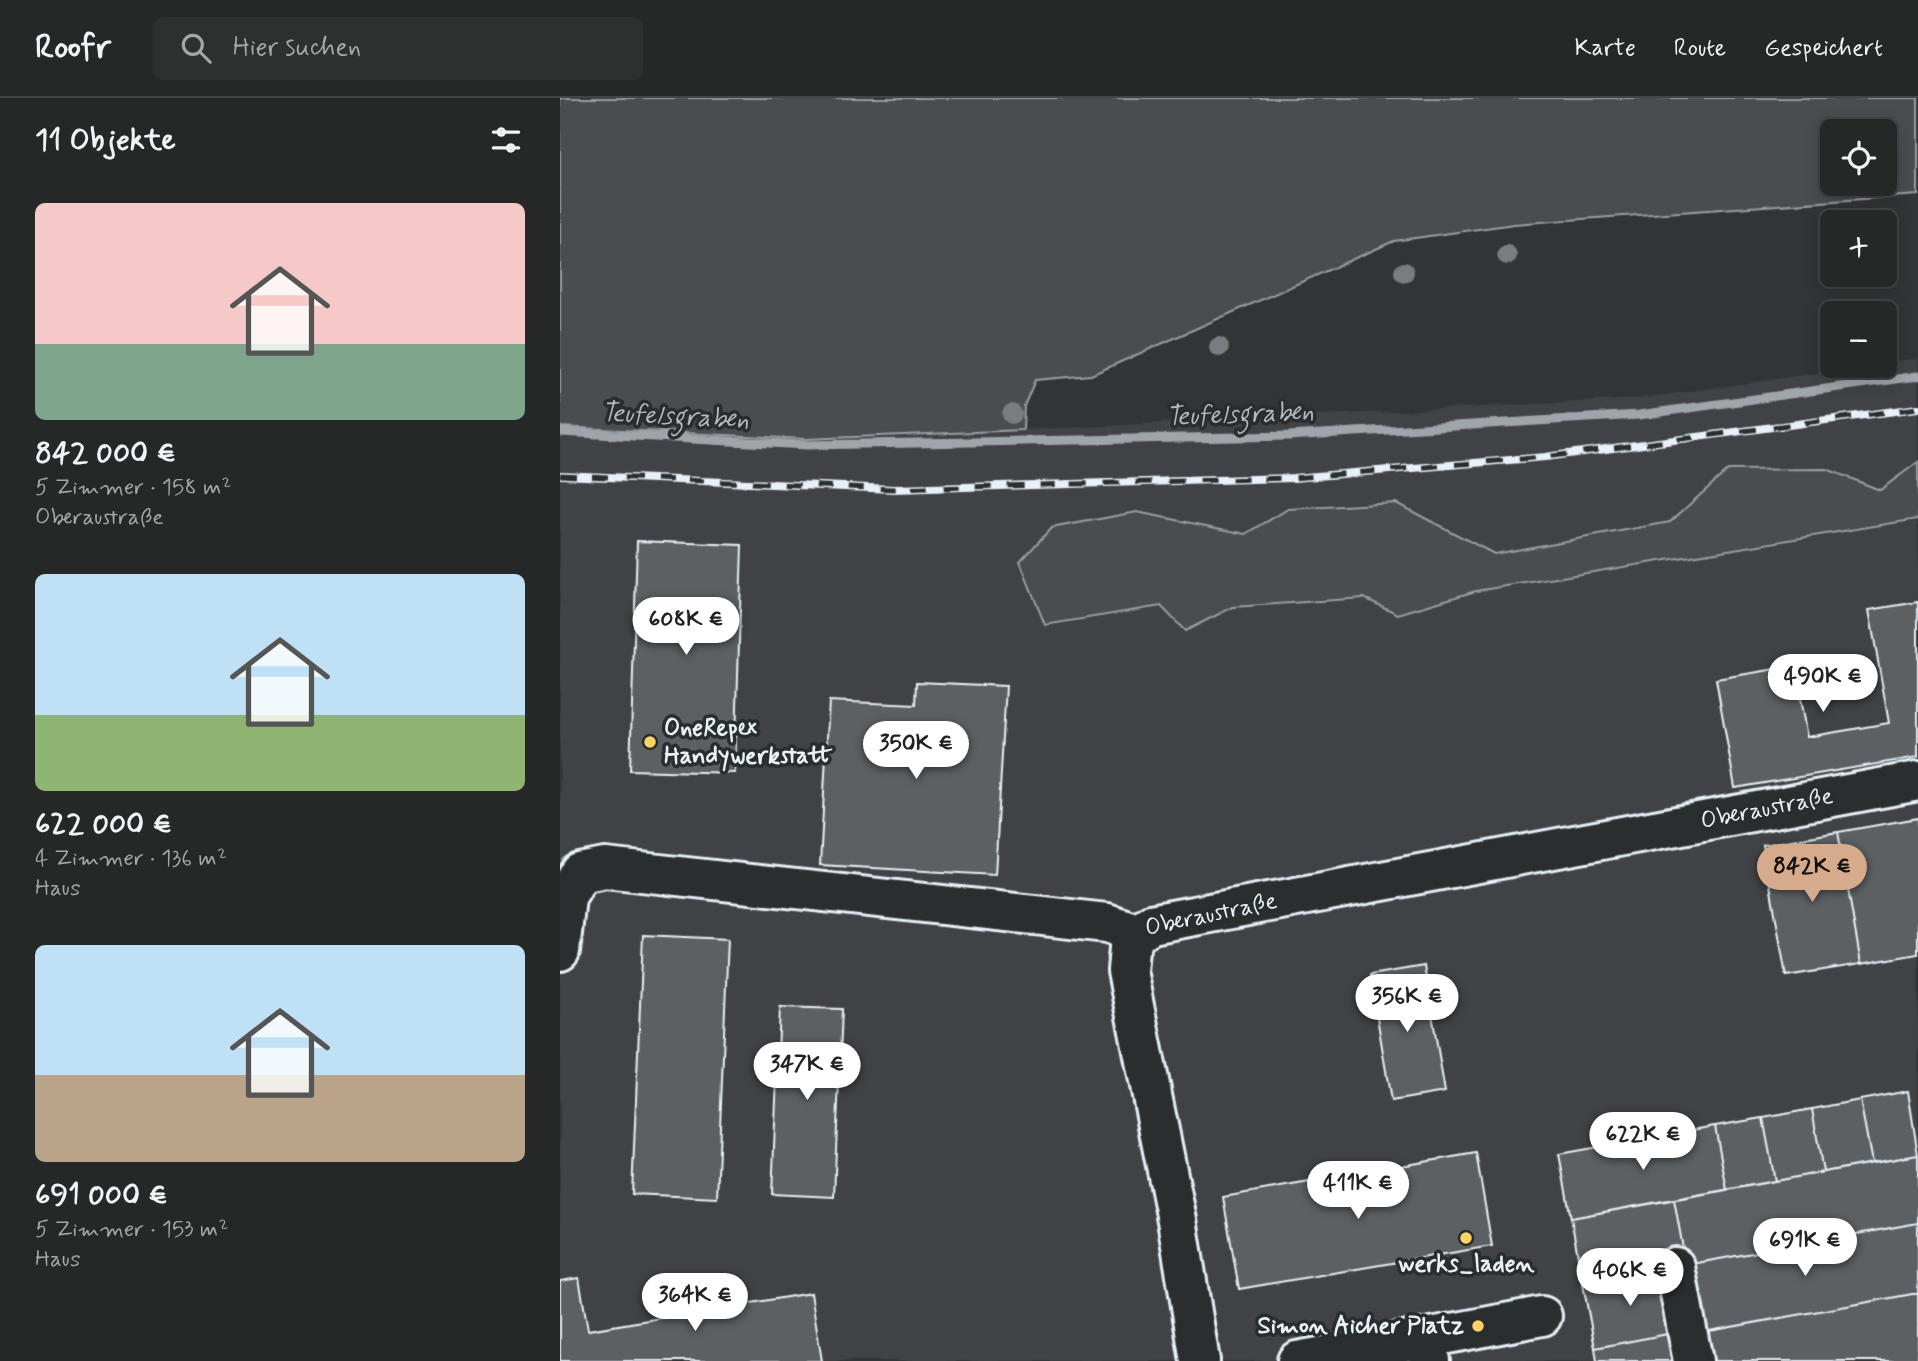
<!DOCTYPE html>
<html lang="de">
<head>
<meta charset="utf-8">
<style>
	body { margin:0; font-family:Mynerve,sans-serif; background:#2e3030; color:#f1f3f6; height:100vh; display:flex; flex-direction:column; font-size:26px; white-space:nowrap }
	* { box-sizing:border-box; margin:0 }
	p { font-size:23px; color:#a4a6a8 }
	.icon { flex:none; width:38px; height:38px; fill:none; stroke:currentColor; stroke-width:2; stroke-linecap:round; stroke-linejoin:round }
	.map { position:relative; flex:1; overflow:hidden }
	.side { display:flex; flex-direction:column; background:#262828; width:560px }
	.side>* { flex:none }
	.buttons { position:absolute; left:1260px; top:21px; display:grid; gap:14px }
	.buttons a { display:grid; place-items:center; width:77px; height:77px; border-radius:10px; background:#262828; box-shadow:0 4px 18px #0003,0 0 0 2px #424445; font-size:35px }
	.price { position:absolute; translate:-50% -60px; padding:0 16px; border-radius:24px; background:#fff; color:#222; font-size:23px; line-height:46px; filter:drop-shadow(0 2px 4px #0008) }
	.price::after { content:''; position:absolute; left:50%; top:42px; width:21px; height:16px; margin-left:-10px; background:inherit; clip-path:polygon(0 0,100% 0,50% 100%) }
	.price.current { background:#d6ab8b; color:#111 }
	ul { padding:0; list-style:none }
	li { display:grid; align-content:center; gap:14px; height:371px; padding:0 35px }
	li span { display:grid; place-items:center; height:217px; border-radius:10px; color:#555 }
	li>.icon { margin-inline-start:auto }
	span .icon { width:126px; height:126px; fill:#fffc; stroke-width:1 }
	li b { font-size:30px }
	h2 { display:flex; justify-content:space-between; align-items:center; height:84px; padding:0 35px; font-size:30px }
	header { display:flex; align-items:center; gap:42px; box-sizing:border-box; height:98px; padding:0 35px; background:#262828; border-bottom:2px solid #424445 }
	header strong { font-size:33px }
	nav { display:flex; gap:38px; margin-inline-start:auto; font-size:24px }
	.search { width:490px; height:63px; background:#2e3030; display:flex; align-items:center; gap:18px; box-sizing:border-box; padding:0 24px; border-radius:10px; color:#a4a6a8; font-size:26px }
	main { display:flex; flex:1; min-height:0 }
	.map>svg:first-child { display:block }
	.built { fill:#3f4244 }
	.green { fill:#494d4f; stroke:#989fa4; stroke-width:2; fill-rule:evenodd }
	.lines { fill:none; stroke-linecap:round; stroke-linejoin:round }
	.stream { stroke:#9fa5aa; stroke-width:9 }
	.building { fill:#5c6063; stroke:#e8f1f8; stroke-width:2 }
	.minor-casing { stroke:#e8f1f8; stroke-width:44 }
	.minor { stroke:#2a2d2e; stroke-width:38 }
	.rail-casing { stroke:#e8f1f8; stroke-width:8 }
	.rail { stroke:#2a2d2e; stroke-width:5; stroke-dasharray:16; stroke-linecap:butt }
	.tree { fill:#777d80 }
	.poi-dot { fill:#ffd166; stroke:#2a2d2e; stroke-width:2.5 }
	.labels { text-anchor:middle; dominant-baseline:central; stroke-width:7; stroke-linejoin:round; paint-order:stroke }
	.poi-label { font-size:24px; font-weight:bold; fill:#e8f1f8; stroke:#2a2d2e; text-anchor:start }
	.street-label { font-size:24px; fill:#e8f1f8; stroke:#2a2d2e }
	.water-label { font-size:26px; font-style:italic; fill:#b1b8be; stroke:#2a2d2e }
</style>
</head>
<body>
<header>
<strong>Roofr</strong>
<div class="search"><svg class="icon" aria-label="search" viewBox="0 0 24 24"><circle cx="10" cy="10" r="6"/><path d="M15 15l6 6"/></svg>Hier suchen</div>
<nav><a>Karte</a><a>Route</a><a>Gespeichert</a></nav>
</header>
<main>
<section class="side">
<h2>11 Objekte<svg class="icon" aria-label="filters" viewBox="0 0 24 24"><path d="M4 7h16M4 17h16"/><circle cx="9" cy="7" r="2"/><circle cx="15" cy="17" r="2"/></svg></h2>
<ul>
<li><span style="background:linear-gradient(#f6c9c9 65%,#7fa58c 0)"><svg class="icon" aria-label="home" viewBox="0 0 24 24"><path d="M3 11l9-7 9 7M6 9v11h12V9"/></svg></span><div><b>842 000 €</b><p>5 Zimmer · 158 m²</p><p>Oberaustraße</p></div></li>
<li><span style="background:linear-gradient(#bfe0f5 65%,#8fb573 0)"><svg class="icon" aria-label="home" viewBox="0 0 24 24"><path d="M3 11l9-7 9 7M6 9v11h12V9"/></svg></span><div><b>622 000 €</b><p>4 Zimmer · 136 m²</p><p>Haus</p></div></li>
<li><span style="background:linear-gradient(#bfe0f5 60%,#b9a48a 0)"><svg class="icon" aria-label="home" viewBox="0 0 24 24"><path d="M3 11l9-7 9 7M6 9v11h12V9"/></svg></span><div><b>691 000 €</b><p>5 Zimmer · 153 m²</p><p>Haus</p></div></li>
</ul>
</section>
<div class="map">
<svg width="1358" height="1263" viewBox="0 0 1358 1263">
	<rect width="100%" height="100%" fill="#323536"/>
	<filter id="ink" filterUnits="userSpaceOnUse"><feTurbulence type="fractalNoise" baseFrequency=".0143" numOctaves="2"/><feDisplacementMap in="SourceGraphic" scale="14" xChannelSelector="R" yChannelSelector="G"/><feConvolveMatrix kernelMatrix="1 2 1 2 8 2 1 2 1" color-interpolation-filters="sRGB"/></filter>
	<g filter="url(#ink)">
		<path class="built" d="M1358 260V1263H0V329L246 341 463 332 1076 301 1306 268H1325V265Z"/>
		<path class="green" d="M0 0H1358V97L954 126 834 143 531 277 475 282 464 308 463 332 246 341 0 329ZM1325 33V86H1272V33Z
			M1358 364V421L916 493 838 516 804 500 673 509 625 533 601 508 485 527 460 464 491 430 577 414 686 436 728 411 836 405 934 456 1110 424 1168 372 1267 371 1320 392Z"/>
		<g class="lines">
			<path class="stream" d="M0 334 247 347 728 338 1079 317 1358 278"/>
		</g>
		<path class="building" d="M77 443 182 447 175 675 70 672Z
			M1358 504V659L1175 690 1156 581 1234 568 1247 639 1329 625 1309 512Z
			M357 584 446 588 435 777 260 767 269 603 356 607Z
			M1358 720V856L1301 866 1278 734Z
			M1278 734 1301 866 1226 878 1203 747Z
			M83 837 168 841 157 1100 72 1096Z
			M864 868 885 994 831 1003 810 877Z
			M220 909 282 911 274 1099 212 1096Z
			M1348 993 1358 1057 1312 1065 1300 1002Z
			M1300 1002 1312 1065 1263 1074 1252 1011Z
			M1252 1011 1263 1074 1215 1083 1203 1020Z
			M1203 1020 1215 1083 1167 1092 1155 1028Z
			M1155 1028 1167 1092 1011 1120 999 1056Z
			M916 1055 932 1148 679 1191 663 1099Z
			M1358 1057V1125L1126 1167 1114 1101Z
			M1114 1101 1126 1167 1023 1186 1011 1120Z
			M1358 1125V1195L1138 1235 1126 1167Z
			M1106 1170 1118 1234 1035 1250 1023 1186Z
			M19 1180 28 1232 251 1195 262 1263H0V1183Z
			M1358 1195V1263H1143L1138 1235Z
			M1118 1234 1123 1263H1037L1035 1250Z"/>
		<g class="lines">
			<g class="minor-casing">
				<path id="minor" d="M577 835 569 850 567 873 617 1122 640 1263
					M0 853 6 799 20 775 45 770 547 825 577 835 591 826 1358 683
					M1115 1169 1133 1263
					M737 1263 866 1240
					M870 1263 866 1240 982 1218"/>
			</g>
			<use href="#minor" class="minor"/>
			<g class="rail-casing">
				<path id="rail" d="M0 377 334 391 733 380 985 359 1358 310"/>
			</g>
			<use href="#rail" class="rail"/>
		</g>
		<g class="tree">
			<circle cx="947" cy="157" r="10"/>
			<circle cx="844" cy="174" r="10"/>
			<circle cx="659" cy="249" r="10"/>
			<circle cx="452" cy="316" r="10"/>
		</g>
	</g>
	<g class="poi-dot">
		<circle cx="90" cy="644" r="7"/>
		<circle cx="906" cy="1140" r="7"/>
		<circle cx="918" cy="1228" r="7"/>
	</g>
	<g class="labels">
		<g class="poi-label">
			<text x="104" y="630">OneRepex<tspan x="104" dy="28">Handywerkstatt</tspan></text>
			<text x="906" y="1166" text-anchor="middle">werks_laden</text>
			<text x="904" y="1228" text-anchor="end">Simon Aicher Platz</text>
		</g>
		<g class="street-label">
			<text transform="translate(1207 711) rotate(-11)">Oberaustraße</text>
			<text transform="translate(651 817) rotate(-12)">Oberaustraße</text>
		</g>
		<g class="water-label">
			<text transform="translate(680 317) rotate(-2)">Teufelsgraben</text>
			<text transform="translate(115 319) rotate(3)">Teufelsgraben</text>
		</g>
	</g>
</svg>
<div class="buttons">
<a><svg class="icon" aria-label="locate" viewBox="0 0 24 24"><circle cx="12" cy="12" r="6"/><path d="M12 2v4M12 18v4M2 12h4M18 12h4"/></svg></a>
<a>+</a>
<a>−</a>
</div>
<b class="price" style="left:126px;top:559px">608K €</b>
<b class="price" style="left:1263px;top:616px">490K €</b>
<b class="price" style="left:356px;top:683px">350K €</b>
<b class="price current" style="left:1252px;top:806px">842K €</b>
<b class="price" style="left:847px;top:936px">356K €</b>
<b class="price" style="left:247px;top:1004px">347K €</b>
<b class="price" style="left:1083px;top:1074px">622K €</b>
<b class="price" style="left:798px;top:1123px">411K €</b>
<b class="price" style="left:1245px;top:1180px">691K €</b>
<b class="price" style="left:1070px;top:1210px">406K €</b>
<b class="price" style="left:135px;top:1235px">364K €</b>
</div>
</main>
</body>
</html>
